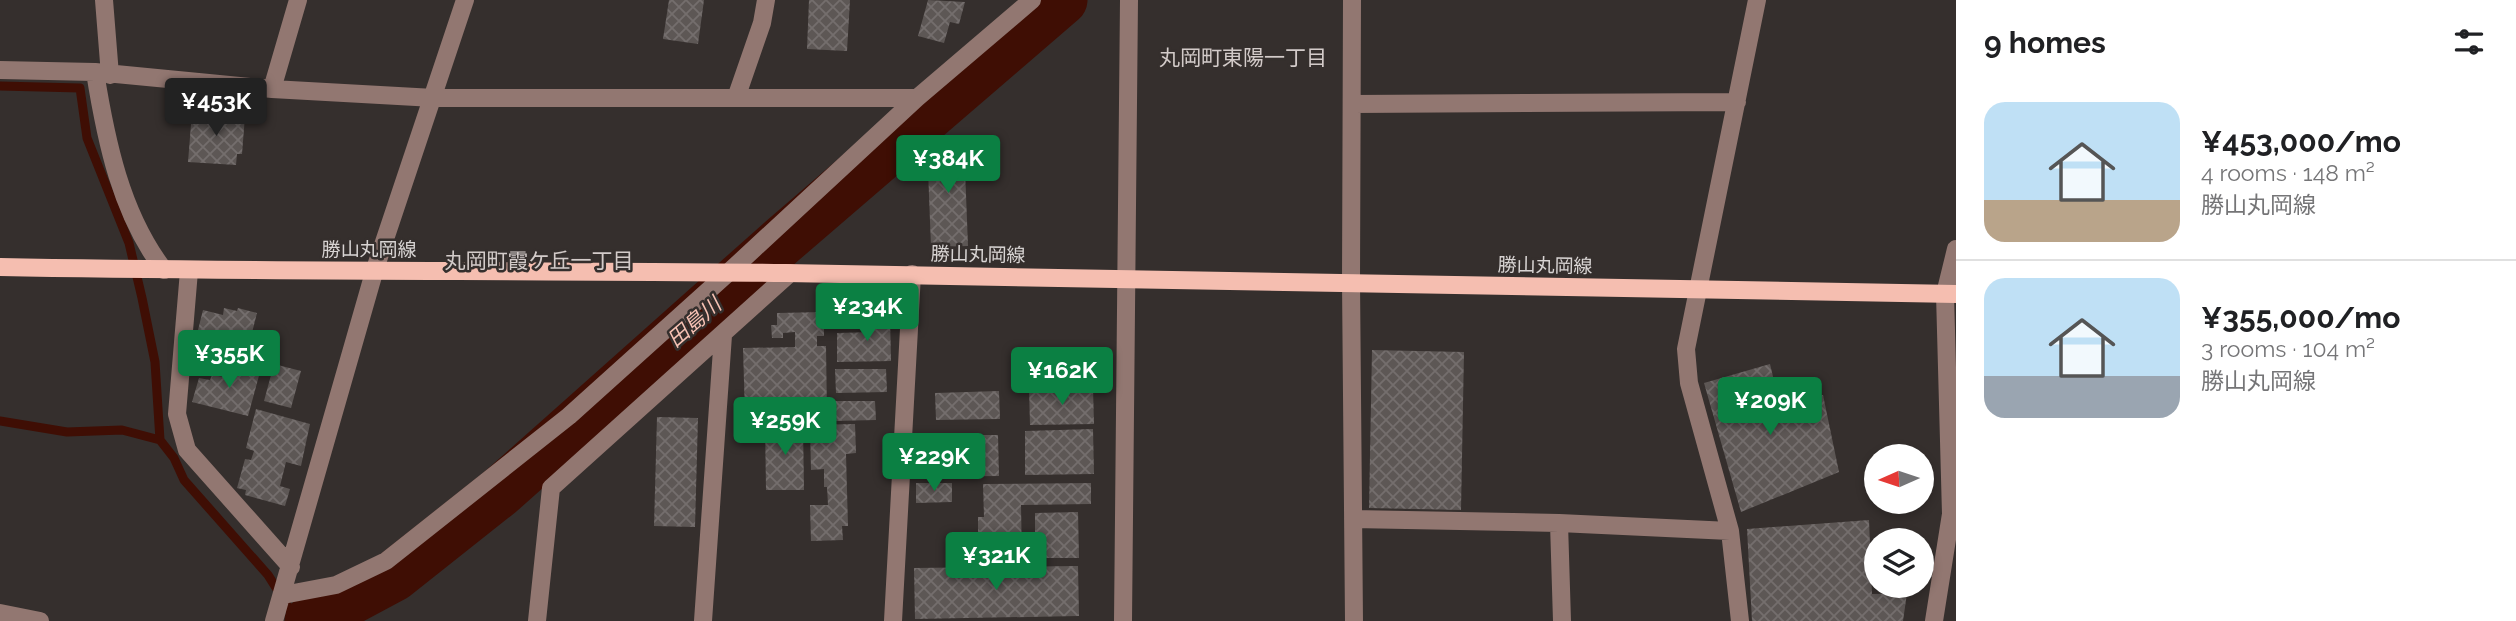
<!DOCTYPE html>
<html lang="en">
<head>
<meta charset="utf-8">
<style>
	body { margin:0; font-family:Raleway,"Noto Sans JP",sans-serif; background:#f2f2f2; color:#202124; height:100vh; display:flex; flex-direction:column; font-size:26px; white-space:nowrap }
	* { box-sizing:border-box; margin:0 }
	p { font-size:23px; color:#757577 }
	.icon { flex:none; width:38px; height:38px; fill:none; stroke:currentColor; stroke-width:2; stroke-linecap:round; stroke-linejoin:round }
	.map { position:relative; flex:1; overflow:hidden }
	.details { display:flex; flex-direction:column; background:#fff; width:560px }
	.details>* { flex:none }
	.needle { width:46px; rotate:267deg }
	.tools { position:absolute; left:1864px; top:444px; display:grid; gap:14px }
	.tools a { display:grid; place-items:center; width:70px; height:70px; border-radius:50%; background:#fff; box-shadow:0 4px 10px #0003; font-size:35px }
	.price { position:absolute; translate:-50% -60px; padding:0 16px; border-radius:7px; background:#0b8043; color:#fff; font-size:23px; line-height:46px; filter:drop-shadow(0 2px 4px #0008) }
	.price::after { content:''; position:absolute; left:50%; top:42px; width:21px; height:16px; margin-left:-10px; background:inherit; clip-path:polygon(0 0,100% 0,50% 100%) }
	.price.selected { background:#222; color:#fff }
	ul { padding:0; list-style:none }
	li { display:flex; align-items:center; gap:21px; height:175px; padding:0 28px }
	li+li { border-top:2px solid #e0e0e0 }
	li span { display:grid; place-items:center; flex:none; width:196px; height:140px; border-radius:21px; color:#555 }
	li>.icon { margin-inline-start:auto }
	span .icon { width:84px; height:84px; fill:#fffc; stroke-width:1 }
	li b { font-size:30px }
	h2 { display:flex; justify-content:space-between; align-items:center; height:84px; padding:0 28px; font-size:30px }
	main { display:flex; flex:1; min-height:0 }
	.map>svg:first-child { display:block }
	.lines { fill:none; stroke-linecap:round; stroke-linejoin:round }
	.stream { stroke:#3f0e04; stroke-width:9 }
	.river { stroke:#3f0e04; stroke-width:51 }
	.building { fill:url(#building-cross-hatch) }
	.minor { stroke:#927771; stroke-width:18 }
	.major { stroke:#f5beb0; stroke-width:18 }
	.labels { text-anchor:middle; dominant-baseline:central; stroke-width:5; stroke-linejoin:round; paint-order:stroke }
	.street-label { font-size:19px; fill:#d8d4d3; stroke:#352f2d }
	.neighbourhood-label { font-size:21px; fill:#d3cbc9; stroke:#352f2d }
	.water-label { font-size:21px; font-style:italic; fill:#f7c2b4; stroke:#352f2d }
</style>
</head>
<body>
<main>
<div class="map">
<svg width="1956" height="621" viewBox="0 0 1956 621">
	<defs>
		<pattern id="building-cross-hatch" width="8" height="8" patternUnits="userSpaceOnUse" patternTransform="scale(1.75)"><rect width="8" height="8" fill="#5d5755"/><path d="M0 0l8 8M0 8l8-8" fill="none" stroke="#746e6d"/></pattern>
	</defs>
	<rect width="100%" height="100%" fill="#352f2d"/>
	<g class="lines">
		<path class="stream" d="M0 86 80 88 87 138 129 243 142 298 155 362 160 440 174 458 184 480 268 575 297 621
			M0 421 67 432 122 430 160 440"/>
		<path class="river" d="M310 621 394 576 500 492 782 241 1062 0"/>
	</g>
	<path class="building" d="M669 0H704L698 44 663 39Z
		M809 0H850L847 51 807 49Z
		M928 0 965 2 959 24 950 22 944 43 918 36Z
		M192 112 245 116 242 154H237L236 165 188 162Z
		M964 143 968 246 931 247 927 144Z
		M224 308 237 311 238 308 257 313 245 360 201 349 202 344 195 342 203 310 223 315Z
		M824 312V336H817V346H826L827 415 745 416 743 348 795 347V332L783 333V338H772L771 325H777V313Z
		M871 316H890L891 361 837 362V333L872 332Z
		M1372 350 1464 352 1461 510 1369 508Z
		M228 364 260 372 248 416 192 402 199 378 210 380 212 375 224 377Z
		M274 364 301 371 291 408 264 401Z
		M1770 364 1779 402 1823 395 1839 472 1741 512 1704 383Z
		M835 369H886L887 392 836 393Z
		M1093 388 1094 424 1030 425 1029 390Z
		M999 391 1000 419 936 420 935 393Z
		M833 401H875L876 420 833 421Z
		M256 409 310 424 301 466 286 462 280 486 290 489 285 506 245 495 246 490 237 488 245 459 251 460 254 451 246 448Z
		M657 417 698 418 695 527 654 526Z
		M765 424H803L804 490H766Z
		M855 424 856 453 846 454 848 526H842L843 540 811 541 810 505H828L827 487H824V469L811 470 810 425Z
		M1093 429 1094 474 1025 475V431Z
		M978 435H998L999 476 917 477 916 454H931V439H964L963 445 978 444Z
		M916 483H952V502L916 503Z
		M1091 483V504L1021 505 1022 558 954 559V534H978V517H984L983 484Z
		M1078 512 1079 558H1027V532H1035V513Z
		M1869 520 1872 594 1907 593 1903 621H1752L1747 529Z
		M1078 566 1079 616 915 619 914 568Z"/>
	<g class="lines">
		<path class="minor" d="M104 0 110 75
			M1352 0 1351 282 1354 621
			M0 70 95 72 272 89 434 98H917
			M95 72C106 141 121 214 164 270
			M272 89 298 0
			M736 98 762 23 766 0
			M1352 104 1737 102
			M189 271 177 414 187 450 291 567
			M1353 519 1559 523 1730 531
			M1559 523 1562 621
			M283 595 336 585 386 561 569 416 729 272 917 98 1032 0
			M0 613 40 621
			M274 621 375 269 465 0
			M537 621 551 488 790 273
			M703 621 723 335
			M893 621 912 274
			M1123 621 1129 0
			M1740 621 1730 531 1689 383 1686 349 1757 0
			M1934 621 1951 514 1945 294 1956 249"/>
		<path class="major" d="M0 267C262 272 524 270 786 273 1176 277 1566 285 1956 294"/>
	</g>
	<g class="labels">
		<g class="street-label">
			<text x="369" y="249">勝山丸岡線</text>
			<text transform="translate(978 254) rotate(1)">勝山丸岡線</text>
			<text transform="translate(1545 265) rotate(1)">勝山丸岡線</text>
		</g>
		<g class="neighbourhood-label">
			<text x="1243" y="57">丸岡町東陽一丁目</text>
			<text x="539" y="260">丸岡町霞ケ丘一丁目</text>
		</g>
		<g class="water-label">
			<text transform="translate(694 322) rotate(-41)">田島川</text>
		</g>
	</g>
</svg>
<div class="tools">
<a><svg class="needle" viewBox="-14 -14 28 28"><path d="M0-13l5 13h-10z" fill="#e53935"/><path d="M0 13l5-13h-10z" fill="#757577"/></svg></a>
<a><svg class="icon" aria-label="layers" viewBox="0 0 24 24"><path d="M12 4l9 5-9 5-9-5zM3 14l9 5 9-5"/></svg></a>
</div>
<b class="price selected" style="left:216px;top:138px">¥453K</b>
<b class="price" style="left:948px;top:195px">¥384K</b>
<b class="price" style="left:867px;top:343px">¥234K</b>
<b class="price" style="left:229px;top:390px">¥355K</b>
<b class="price" style="left:1062px;top:407px">¥162K</b>
<b class="price" style="left:1770px;top:437px">¥209K</b>
<b class="price" style="left:785px;top:457px">¥259K</b>
<b class="price" style="left:934px;top:493px">¥229K</b>
<b class="price" style="left:996px;top:592px">¥321K</b>
</div>
<section class="details">
<h2>9 homes<svg class="icon" aria-label="filters" viewBox="0 0 24 24"><path d="M4 7h16M4 17h16"/><circle cx="9" cy="7" r="2"/><circle cx="15" cy="17" r="2"/></svg></h2>
<ul>
<li><span style="background:linear-gradient(#bfe0f5 70%,#b9a48a 0)"><svg class="icon" aria-label="home" viewBox="0 0 24 24"><path d="M3 11l9-7 9 7M6 9v11h12V9"/></svg></span><div><b>¥453,000/mo</b><p>4 rooms · 148 m²</p><p>勝山丸岡線</p></div></li>
<li><span style="background:linear-gradient(#bfe0f5 70%,#9aa5b1 0)"><svg class="icon" aria-label="home" viewBox="0 0 24 24"><path d="M3 11l9-7 9 7M6 9v11h12V9"/></svg></span><div><b>¥355,000/mo</b><p>3 rooms · 104 m²</p><p>勝山丸岡線</p></div></li>
</ul>
</section>
</main>
</body>
</html>
